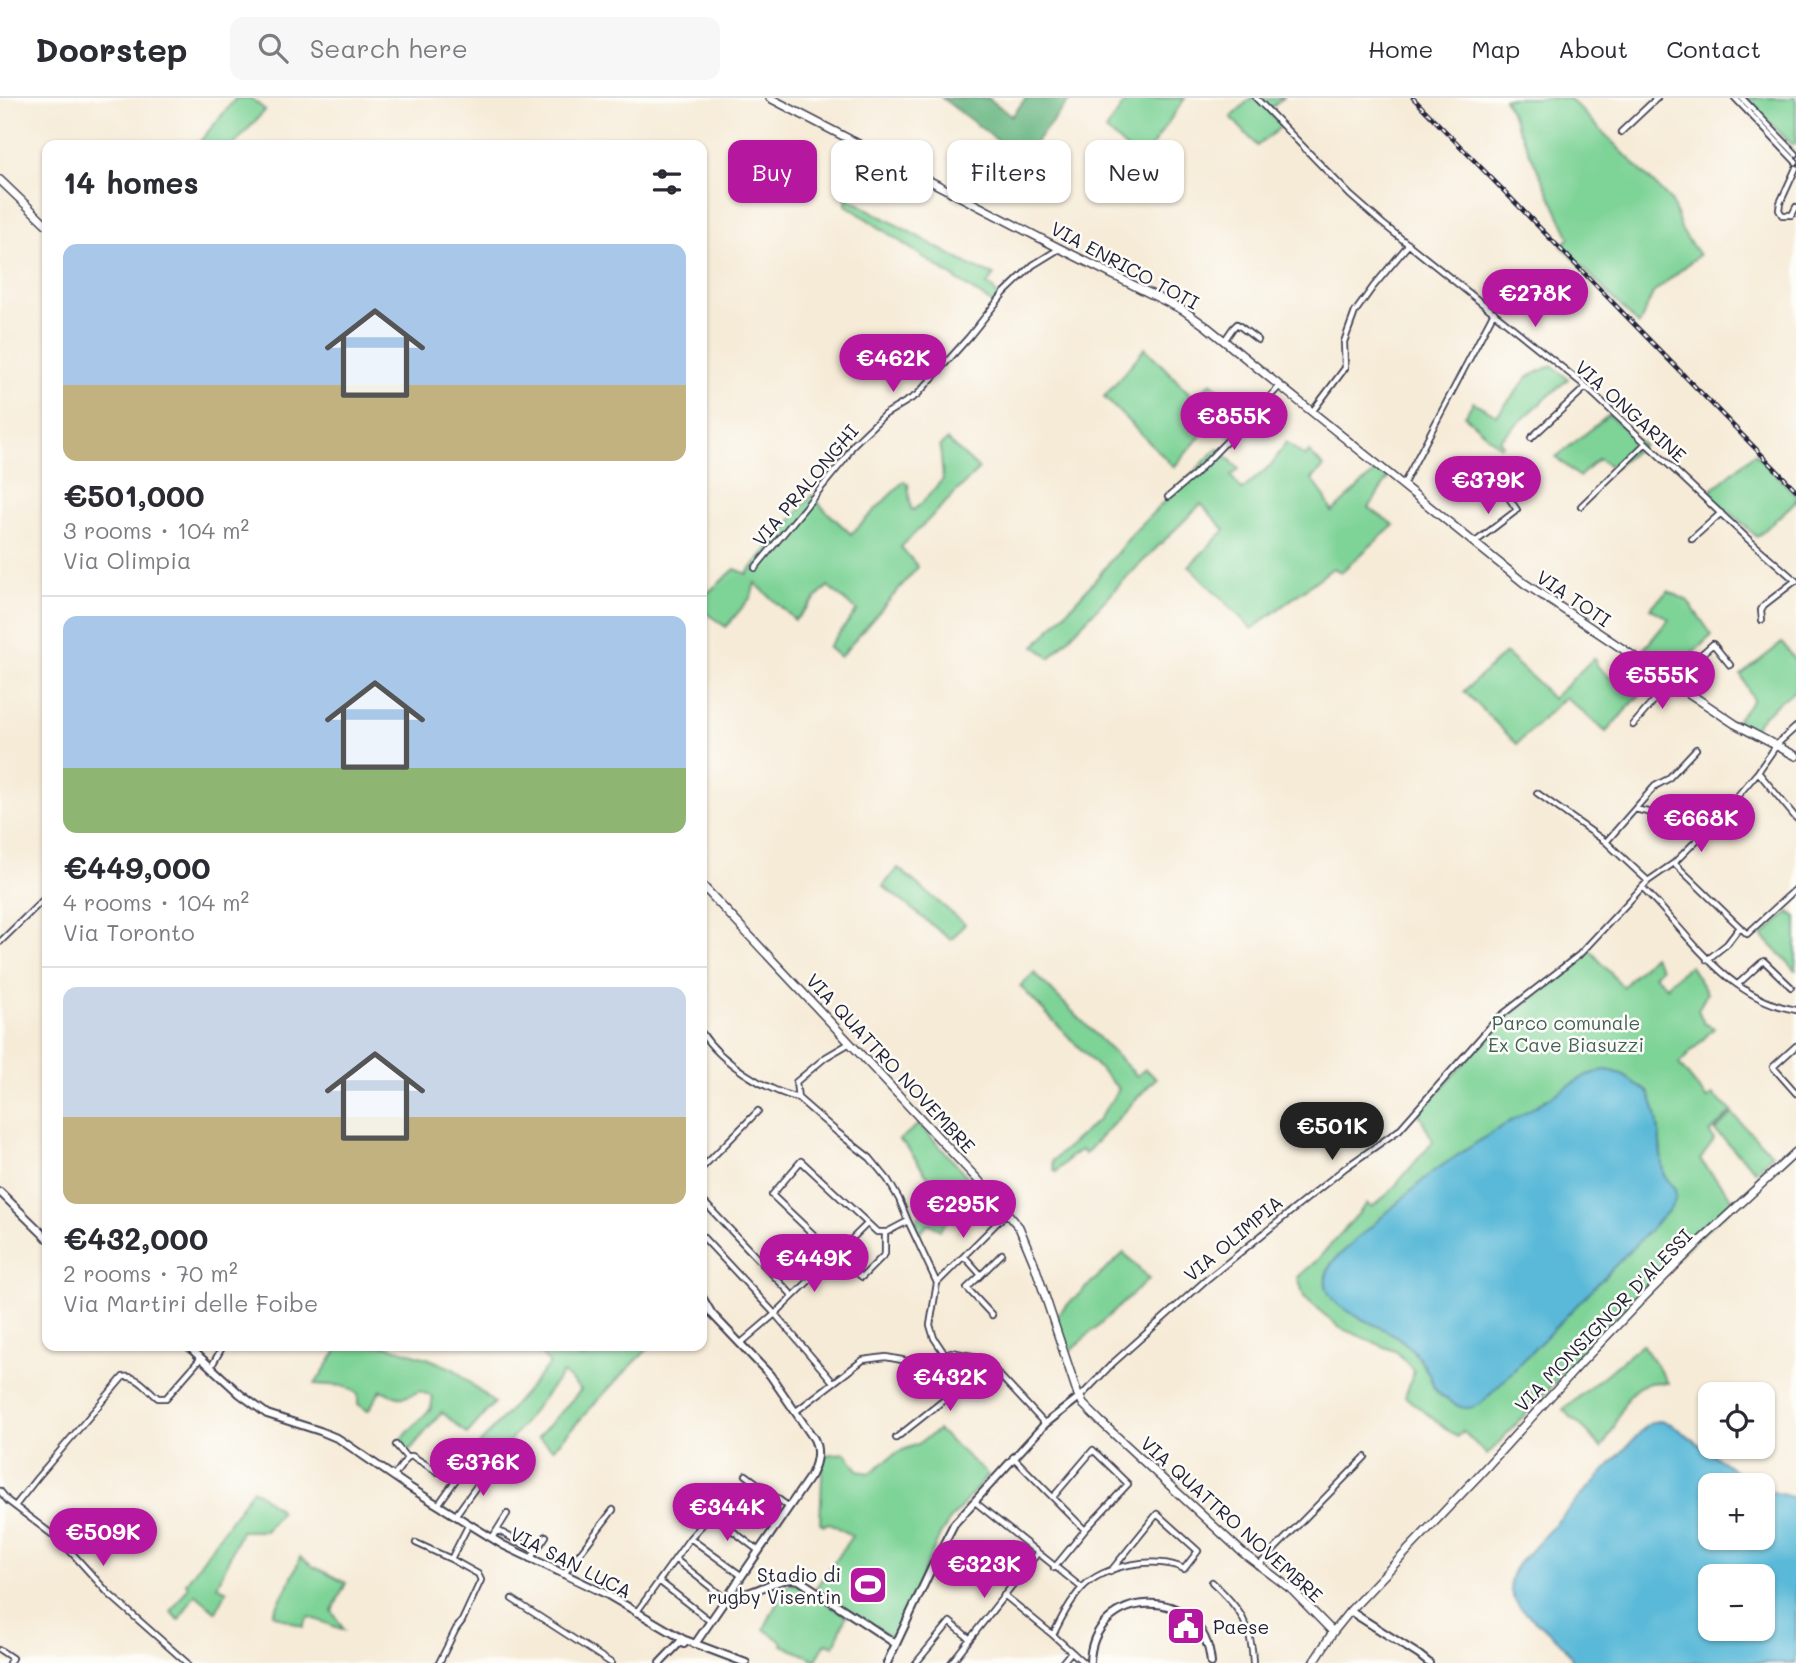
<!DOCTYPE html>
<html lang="en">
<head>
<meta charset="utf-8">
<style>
	body { margin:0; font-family:Mali,sans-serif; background:#f7f7f7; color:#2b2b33; height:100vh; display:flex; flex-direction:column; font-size:26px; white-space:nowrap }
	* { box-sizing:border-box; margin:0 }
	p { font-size:23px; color:#7c7c81 }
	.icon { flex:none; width:38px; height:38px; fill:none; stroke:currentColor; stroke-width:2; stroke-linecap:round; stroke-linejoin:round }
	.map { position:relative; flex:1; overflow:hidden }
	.drawer { position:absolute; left:42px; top:42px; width:665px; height:1211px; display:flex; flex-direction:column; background:#fff; border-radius:14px; box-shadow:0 2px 5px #0004 }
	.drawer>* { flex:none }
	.hud { position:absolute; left:728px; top:42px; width:665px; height:63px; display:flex; gap:14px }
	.tools { position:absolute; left:1698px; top:1284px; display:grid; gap:14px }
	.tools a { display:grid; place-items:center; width:77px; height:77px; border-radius:14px; background:#fff; box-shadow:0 2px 5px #0004; font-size:35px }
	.price { position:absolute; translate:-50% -60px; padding:0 16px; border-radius:24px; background:#b5179e; color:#fff; font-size:23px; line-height:46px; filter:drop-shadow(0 2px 4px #0008) }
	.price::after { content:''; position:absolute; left:50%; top:42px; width:21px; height:16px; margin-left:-10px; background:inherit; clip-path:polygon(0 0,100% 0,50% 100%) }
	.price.active { background:#222; color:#fff }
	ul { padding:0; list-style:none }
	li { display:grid; align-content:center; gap:14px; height:371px; padding:0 21px }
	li+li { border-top:2px solid #e1e1e2 }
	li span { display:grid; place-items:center; height:217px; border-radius:14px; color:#555 }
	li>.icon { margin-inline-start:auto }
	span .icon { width:126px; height:126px; fill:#fffc; stroke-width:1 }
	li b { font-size:30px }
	h2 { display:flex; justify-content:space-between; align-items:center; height:84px; padding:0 21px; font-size:30px }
	.chip { padding:0 24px; border-radius:14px; background:#fff; box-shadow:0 2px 5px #0004; font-size:24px; line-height:63px }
	.chip.active { background:#b5179e; color:#fff }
	header { display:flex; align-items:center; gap:42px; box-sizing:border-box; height:98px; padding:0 35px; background:#fff; border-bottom:2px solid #e1e1e2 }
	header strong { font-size:33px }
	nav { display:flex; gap:38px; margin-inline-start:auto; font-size:24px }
	.search { width:490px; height:63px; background:#f7f7f7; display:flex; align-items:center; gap:18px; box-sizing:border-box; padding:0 24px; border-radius:14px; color:#7c7c81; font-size:26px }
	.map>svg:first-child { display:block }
	.green { fill:#7ed397; stroke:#507a69; stroke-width:2; fill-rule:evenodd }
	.forest { fill:#66b580; stroke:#446c5e; stroke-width:2 }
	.water { fill:#5ab9d8; stroke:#3e6e8a; stroke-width:2; fill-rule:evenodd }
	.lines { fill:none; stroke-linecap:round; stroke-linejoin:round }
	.minor-casing { stroke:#424052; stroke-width:8 }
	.tertiary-casing { stroke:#424052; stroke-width:10 }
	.secondary-casing { stroke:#424052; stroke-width:10 }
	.minor { stroke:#fff; stroke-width:4.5 }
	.tertiary { stroke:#fff; stroke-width:6 }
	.secondary { stroke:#fff; stroke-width:7 }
	.rail-casing { stroke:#22223b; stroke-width:4.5 }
	.rail { stroke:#fdfcf7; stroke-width:2; stroke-dasharray:5; stroke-linecap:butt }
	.labels { text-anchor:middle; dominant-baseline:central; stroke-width:5; stroke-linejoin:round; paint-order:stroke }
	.street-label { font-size:19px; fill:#22223b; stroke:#fdfcf7 }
	.park-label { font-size:19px; fill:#42605b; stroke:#fdfcf7 }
	.poi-label { font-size:19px; fill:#22223b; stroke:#fdfcf7; text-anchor:end }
</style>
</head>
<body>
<header>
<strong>Doorstep</strong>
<div class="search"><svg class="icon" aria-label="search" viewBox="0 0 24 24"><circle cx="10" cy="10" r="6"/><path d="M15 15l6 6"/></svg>Search here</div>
<nav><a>Home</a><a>Map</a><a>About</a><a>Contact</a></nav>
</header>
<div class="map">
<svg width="1796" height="1565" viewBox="0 0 1796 1565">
	<rect width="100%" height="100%" fill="#fdfcf7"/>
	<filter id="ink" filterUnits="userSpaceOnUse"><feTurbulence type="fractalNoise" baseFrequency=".0143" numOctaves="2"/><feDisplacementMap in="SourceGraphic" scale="14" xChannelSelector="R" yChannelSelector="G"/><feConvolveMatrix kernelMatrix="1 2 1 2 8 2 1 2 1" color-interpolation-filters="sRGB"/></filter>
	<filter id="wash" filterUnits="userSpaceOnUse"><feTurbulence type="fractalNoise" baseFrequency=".00686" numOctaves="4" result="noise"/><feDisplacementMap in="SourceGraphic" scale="28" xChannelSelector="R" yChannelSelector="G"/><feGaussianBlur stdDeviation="1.57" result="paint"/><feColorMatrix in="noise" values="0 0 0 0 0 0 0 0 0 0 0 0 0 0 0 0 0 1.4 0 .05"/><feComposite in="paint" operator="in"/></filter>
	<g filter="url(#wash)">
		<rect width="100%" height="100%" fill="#f6ebd7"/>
		<path class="green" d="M236 0H251L265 12 234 47H197Z
			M1128 0H1185L1141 64 1106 32Z
			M1251 0H1283L1268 13 1282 28 1257 48 1231 19Z
			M1504 0H1569L1672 104 1682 133 1699 157 1653 195 1639 227 1561 147 1570 140Z
			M1746 0H1796V46L1792 47Z
			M846 99 973 169 994 177 987 187 992 190 1000 200 993 206 846 107Z
			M1145 250 1194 300 1211 284 1249 318 1230 338 1216 326 1210 327 1174 369 1104 299Z
			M1552 267 1568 281 1499 342 1503 346 1500 349 1465 318 1473 304 1497 317 1528 279Z
			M1609 317 1643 347 1614 370 1598 361 1579 379 1556 359Z
			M947 342 979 371 901 449 918 469 840 559 828 549 857 513 828 488 795 522 755 485 751 499 726 529 702 512V500L735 471 747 476 812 397 822 409 851 436 904 383 908 386 911 411 913 412 921 406 943 381 940 348Z
			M1286 344 1305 359 1309 354 1324 369 1312 381 1325 399 1332 414 1377 372 1388 380 1369 410 1394 427 1341 474 1333 470 1252 531 1189 468 1225 432 1201 406 1122 484 1050 560 1035 548 1096 481 1133 435 1218 350 1239 371 1231 378 1242 392 1273 365Z
			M1755 355 1796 397V403L1757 439 1732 416 1715 404 1707 396Z
			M1668 493 1688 503 1712 537 1668 578 1638 558 1669 521 1650 510Z
			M1782 545 1796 563V592C1780 604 1763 615 1753 632L1737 622 1753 602 1741 577Z
			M1505 555 1539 586 1552 601 1594 560 1596 563V567L1618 587 1638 567 1656 579 1606 634 1565 599 1517 646 1464 593Z
			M898 770 965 826 951 842 883 788Z
			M1789 814 1796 819V872L1762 838Z
			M1589 851 1623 889 1653 858 1661 870 1654 877 1667 889 1672 882 1690 868 1707 895 1698 912 1704 925 1714 930 1679 966 1707 1001 1712 997 1732 1013 1710 1035 1714 1042 1700 1062 1736 1105C1647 1183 1568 1271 1487 1357L1463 1333 1457 1339 1405 1299 1414 1273 1397 1254 1340 1230 1304 1199 1298 1179 1317 1162 1367 1106 1372 1109 1390 1094 1433 1043 1418 1014 1431 1002 1498 927 1560 880ZM1605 972 1622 976 1648 995 1655 1014 1659 1033 1663 1078C1676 1087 1678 1098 1670 1111L1469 1310C1459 1309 1441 1300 1435 1292 1432 1288 1431 1281 1429 1277 1423 1265 1415 1255 1406 1246 1399 1240 1392 1234 1384 1230 1376 1226 1366 1224 1358 1219 1335 1206 1311 1187 1336 1160L1587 977Z
			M1034 875 1137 978 1145 971 1156 980 1085 1056 1081 1052 1070 1059 1056 1074 1054 1072 1052 1063 1098 1022 1119 991 1020 888Z
			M1732 1016 1772 1056 1756 1073 1715 1033Z
			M919 1026 989 1102 963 1129 949 1120 940 1132 929 1125 916 1138 911 1124 947 1097 929 1080 907 1049 899 1042Z
			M1124 1155 1149 1181 1067 1256 1054 1219Z
			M1642 1246 1668 1285C1618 1278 1625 1324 1601 1350L1587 1333 1563 1312Z
			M340 1248H387L427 1260 454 1271 494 1305 467 1336 442 1314 410 1352 397 1346 431 1310 433 1299 420 1293C401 1302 400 1301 381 1292L368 1313 358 1306V1296L345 1288 315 1286Z
			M533 1248H569L582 1261 597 1248H651L611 1288 553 1351 538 1339 581 1292 563 1275 493 1364 478 1348 550 1266Z
			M938 1332 988 1377 950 1422 940 1437 894 1541 815 1491 852 1438 832 1426 829 1425 824 1427 820 1425 823 1357 846 1355 859 1373 870 1375 898 1354 918 1346Z
			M253 1391 281 1413 265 1433H241L217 1488 227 1493 216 1514 195 1496 179 1522 171 1514 188 1489 186 1485Z
			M300 1459 314 1469 346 1485 332 1513 344 1532 310 1519 307 1521 303 1529 273 1516 294 1475Z
			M791 1486 800 1488 846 1518 834 1548 826 1545 816 1562 782 1547V1544L764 1531 786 1487Z"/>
		<path class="forest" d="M942 0H988L1012 18 1026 0H1071L1022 61Z"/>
		<path class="water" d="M1605 972C1617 973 1624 977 1634 985 1638 988 1644 991 1647 994 1661 1011 1659 1053 1663 1074 1665 1087 1686 1089 1670 1111L1483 1304C1476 1309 1467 1312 1458 1308 1452 1305 1441 1298 1436 1292 1433 1289 1432 1282 1430 1278 1424 1265 1415 1253 1404 1244 1384 1226 1346 1220 1331 1199 1322 1186 1326 1171 1336 1160L1431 1075 1491 1035 1587 977Z
			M1660 1323 1671 1326 1756 1388H1710V1440H1762V1391L1796 1400V1565H1573C1564 1527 1487 1513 1517 1467L1646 1328 1653 1324ZM1710 1479H1762V1531H1710Z"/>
	</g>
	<g filter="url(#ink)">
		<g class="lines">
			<g class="minor-casing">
				<path id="minor" d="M1256 0 1350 97 1383 126 1584 287 1749 442 1796 483
					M1735 0 1796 64
					M1742 0 1796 56
					M1621 34 1657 0
					M1796 70 1780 105 1779 112 1782 117H1792L1796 109
					M1224 243 1233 230 1237 226 1258 242
					M1312 314 1345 270 1344 244 1355 214 1373 189 1409 146
					M1531 340 1586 289
					M1403 387 1494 214
					M1168 399 1194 377 1280 288
					M1581 408 1646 345
					M1692 441 1721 415
					M1474 445 1517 412 1503 391
					M755 470 845 361 853 347 884 317 917 297 969 239 1004 195 1033 167 1059 151
					M1762 522 1761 512 1764 507 1795 483
					M1633 627 1671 583 1713 546 1730 567
					M1758 674 1796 720
					M1537 695 1606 744 1648 783
					M1635 711 1668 719
					M1606 744 1655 688 1668 681 1696 651
					M1674 765 1747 836 1796 791
					M1642 789C1688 835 1727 901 1796 912
					M0 844 47 798
					M1707 862 1727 846 1740 829
					M1738 886 1761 865 1764 863 1791 889
					M702 935C721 964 765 992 798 1000
					M850 945 826 959 796 984 798 1000 837 1034 870 1060 888 1082 899 1101 908 1123 937 1185 930 1227 934 1240 944 1255
					M1796 948 1773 969 1796 995
					M702 1070 758 1013
					M702 1102 793 1198
					M885 1135V1156L862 1179 836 1158 772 1097 801 1063 877 1134H887L908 1123
					M702 1138 775 1216 833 1284
					M964 1158 981 1177 967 1190 992 1217
					M981 1177 1002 1156
					M937 1185 1007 1115
					M741 1245 775 1216 867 1126
					M957 1255 962 1271 966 1270 972 1258
					M211 1269 223 1248
					M1081 1298 1113 1265 1206 1182 1345 1070 1399 1032 1498 920 1579 857 1648 783 1674 765 1717 722 1758 674 1774 651 1775 648 1796 629
					M795 1314 863 1262 886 1259 918 1265 951 1254 972 1258 989 1266 1045 1326
					M896 1340 963 1287 966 1284 965 1271
					M396 1347 407 1360
					M1013 1359 1085 1432
					M746 1377 789 1409
					M394 1378 407 1360 412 1358 438 1374
					M0 1393 8 1403 62 1444 109 1496 187 1565
					M1053 1399 1093 1352 1128 1386 1085 1432 1054 1470
					M975 1404 1082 1490
					M438 1407 477 1352
					M15 1408 37 1380 123 1279C137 1276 148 1292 158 1300H166L201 1260
					M712 1417 759 1453
					M455 1418 491 1368
					M497 1432 507 1416
					M492 1440 497 1432 536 1453 530 1461
					M690 1440 742 1478
					M416 1445 451 1461
					M536 1453 546 1438
					M675 1461 726 1501
					M1258 1468 1365 1359
					M564 1476 613 1412
					M659 1483 710 1523
					M1212 1484C1239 1509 1252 1527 1253 1565
					M1004 1497 1053 1537 1084 1565
					M512 1501 611 1565
					M636 1515 690 1440 730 1397 774 1429
					M1053 1537C1061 1521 1070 1503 1082 1490 1103 1467 1157 1457 1184 1471L1198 1453 1157 1416 1110 1474
					M0 1552 12 1560 9 1565
					M439 1565 456 1531 462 1523 481 1482 478 1476 451 1461 469 1426
					M916 1565 950 1524 970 1541
					M951 1565 1037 1456
					M1062 1565 1071 1554"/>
			</g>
			<g class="tertiary-casing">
				<path id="tertiary" d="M0 1094 47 1140
					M188 1248 240 1296 267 1316 320 1333 339 1341 409 1389 503 1447 606 1496 683 1541
					M730 1496C753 1501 774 1477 799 1482L896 1546
					M1350 1513 1419 1557 1429 1565
					M685 1542 746 1565
					M695 1546 811 1377C817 1365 820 1353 814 1341L770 1277 712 1216 702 1199
					M660 1565 680 1544 684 1546 685 1542 682 1541 680 1544
					M887 1565 935 1463 954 1426 1045 1326 1077 1301
					M1090 1565C1091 1489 1204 1483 1211 1565"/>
			</g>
			<g class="secondary-casing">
				<path id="secondary" d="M770 0 1059 150 1183 212 1207 229 1524 485 1735 626 1796 658
					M0 82 47 127
					M702 787 994 1099 1019 1129 1034 1165 1078 1297
					M1081 1301 1083 1306 1100 1323 1243 1455 1292 1492 1333 1534
					M1313 1565 1333 1534 1350 1513 1480 1376 1581 1265 1639 1204 1701 1142 1796 1054"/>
			</g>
			<use href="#minor" class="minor"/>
			<use href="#tertiary" class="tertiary"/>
			<use href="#secondary" class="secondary"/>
			<g class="rail-casing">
				<path id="rail" d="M1413 0 1796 392"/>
			</g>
			<use href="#rail" class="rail"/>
		</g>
	</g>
	<defs>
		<g id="stadium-square" transform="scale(2.0125)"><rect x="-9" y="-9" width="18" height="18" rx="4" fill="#b5179e" stroke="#fdfcf7"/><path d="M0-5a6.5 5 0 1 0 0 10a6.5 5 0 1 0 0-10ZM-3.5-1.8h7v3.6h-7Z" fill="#fff"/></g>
		<g id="civic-square" transform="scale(2.0125)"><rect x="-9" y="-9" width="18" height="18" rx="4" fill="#b5179e" stroke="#fdfcf7"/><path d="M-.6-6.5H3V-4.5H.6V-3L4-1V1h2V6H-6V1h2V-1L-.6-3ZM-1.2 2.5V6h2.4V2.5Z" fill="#fff"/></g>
	</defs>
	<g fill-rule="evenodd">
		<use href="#stadium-square" x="868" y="1487"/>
		<use href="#civic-square" x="1186" y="1528"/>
	</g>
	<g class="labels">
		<g class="street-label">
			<text transform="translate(1125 167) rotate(28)">VIA ENRICO TOTI</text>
			<text transform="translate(1631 313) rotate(42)">VIA ONGARINE</text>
			<text transform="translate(805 387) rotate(-50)">VIA PRALONGHI</text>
			<text transform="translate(1574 500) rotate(34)">VIA TOTI</text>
			<text transform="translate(891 965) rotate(47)">VIA QUATTRO NOVEMBRE</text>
			<text transform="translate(1233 1140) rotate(-40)">VIA OLIMPIA</text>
			<text transform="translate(1603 1222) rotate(-46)">VIA MONSIGNOR D'ALESSI</text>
			<text transform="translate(1232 1421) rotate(42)">VIA QUATTRO NOVEMBRE</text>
			<text transform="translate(571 1464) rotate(27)">VIA SAN LUCA</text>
		</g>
		<g class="park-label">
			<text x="1566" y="924">Parco comunale<tspan x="1566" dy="22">Ex Cave Biasuzzi</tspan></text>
		</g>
		<g class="poi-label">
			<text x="841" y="1476">Stadio di<tspan x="841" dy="22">rugby Visentin</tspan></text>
			<text x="1213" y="1528" text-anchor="start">Paese</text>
		</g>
	</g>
</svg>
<div class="tools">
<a><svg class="icon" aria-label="locate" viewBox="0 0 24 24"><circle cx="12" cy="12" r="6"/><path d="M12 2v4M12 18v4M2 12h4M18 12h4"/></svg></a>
<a>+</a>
<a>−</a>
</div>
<b class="price" style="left:1535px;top:231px">€278K</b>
<b class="price" style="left:893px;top:296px">€462K</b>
<b class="price" style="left:1234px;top:354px">€855K</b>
<b class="price" style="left:1488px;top:418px">€379K</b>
<b class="price" style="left:1662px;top:613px">€555K</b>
<b class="price" style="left:1701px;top:756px">€668K</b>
<b class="price active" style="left:1332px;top:1064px">€501K</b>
<b class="price" style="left:963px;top:1142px">€295K</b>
<b class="price" style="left:814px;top:1196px">€449K</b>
<b class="price" style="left:950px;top:1315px">€432K</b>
<b class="price" style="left:483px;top:1400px">€376K</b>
<b class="price" style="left:727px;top:1445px">€344K</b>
<b class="price" style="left:103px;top:1470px">€509K</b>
<b class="price" style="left:984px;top:1502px">€323K</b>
<div class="hud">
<a class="chip active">Buy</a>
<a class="chip">Rent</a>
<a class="chip">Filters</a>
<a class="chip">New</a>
</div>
<section class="drawer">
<h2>14 homes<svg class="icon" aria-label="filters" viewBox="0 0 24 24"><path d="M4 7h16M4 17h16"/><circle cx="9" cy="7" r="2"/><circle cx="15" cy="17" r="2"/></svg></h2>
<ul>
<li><span style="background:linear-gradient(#a9c7e8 65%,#c2b280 0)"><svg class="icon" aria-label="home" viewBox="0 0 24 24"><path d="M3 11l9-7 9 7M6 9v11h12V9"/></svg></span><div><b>€501,000</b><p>3 rooms · 104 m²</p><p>Via Olimpia</p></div></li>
<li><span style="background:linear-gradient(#a9c7e8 70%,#8fb573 0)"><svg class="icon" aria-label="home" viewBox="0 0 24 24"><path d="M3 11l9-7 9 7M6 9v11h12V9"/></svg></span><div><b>€449,000</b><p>4 rooms · 104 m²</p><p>Via Toronto</p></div></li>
<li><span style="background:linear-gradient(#c9d6e8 60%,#c2b280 0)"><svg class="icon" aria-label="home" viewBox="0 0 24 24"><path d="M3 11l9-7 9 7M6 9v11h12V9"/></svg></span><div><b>€432,000</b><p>2 rooms · 70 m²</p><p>Via Martiri delle Foibe</p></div></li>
</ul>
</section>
</div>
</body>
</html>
